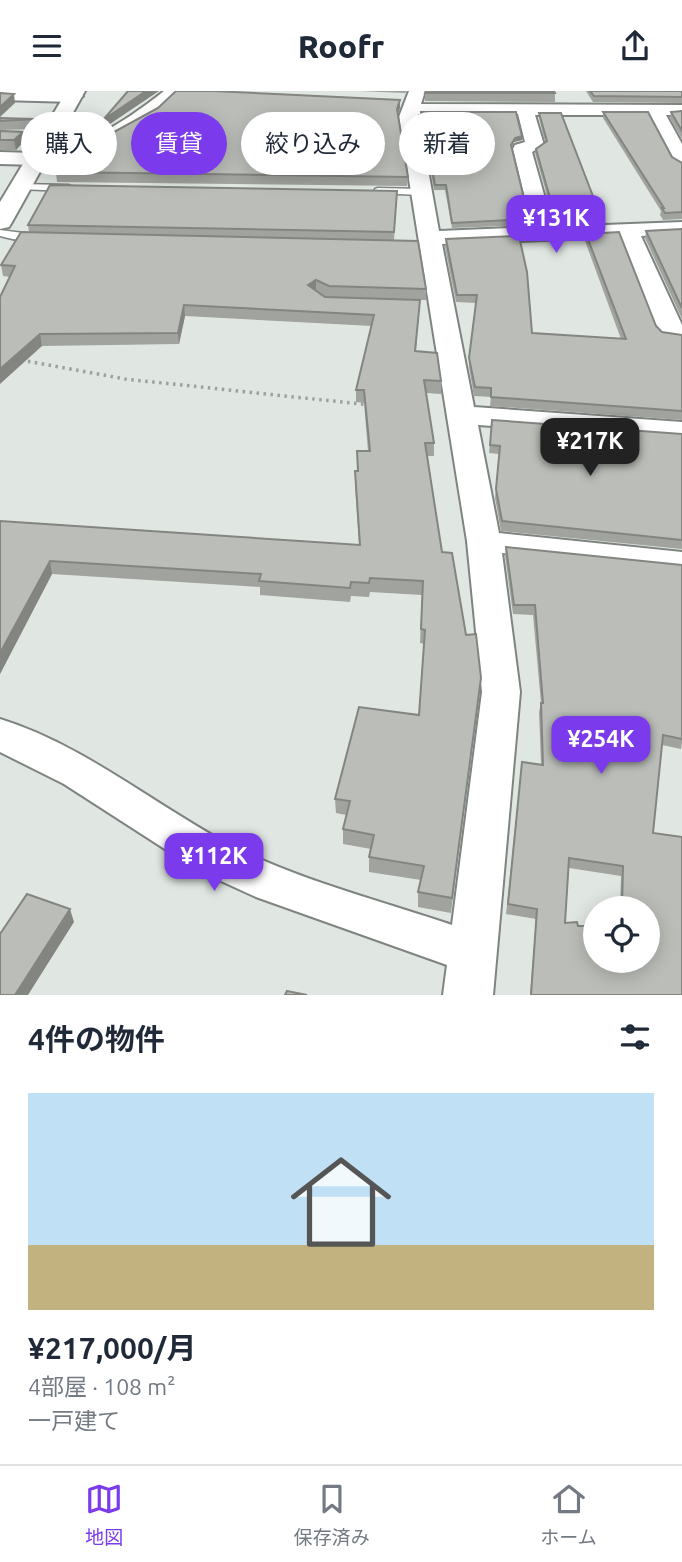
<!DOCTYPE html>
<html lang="ja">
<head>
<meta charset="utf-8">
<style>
	body { margin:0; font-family:Ubuntu,"Noto Sans JP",sans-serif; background:#f2f2f3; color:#1f2937; height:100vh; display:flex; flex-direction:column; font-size:26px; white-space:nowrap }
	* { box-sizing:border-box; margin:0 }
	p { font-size:23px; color:#747a83 }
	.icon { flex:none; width:38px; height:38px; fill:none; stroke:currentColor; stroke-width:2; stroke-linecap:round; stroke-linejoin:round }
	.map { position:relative; height:904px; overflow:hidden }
	.sheet { display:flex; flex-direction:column; background:#fff; flex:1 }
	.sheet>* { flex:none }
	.hud { position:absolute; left:21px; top:21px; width:640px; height:63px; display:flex; gap:14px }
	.tools { position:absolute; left:583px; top:805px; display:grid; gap:14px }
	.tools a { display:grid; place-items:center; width:77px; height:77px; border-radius:50%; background:#fff; box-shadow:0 4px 18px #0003; font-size:35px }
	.price { position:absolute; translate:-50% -60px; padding:0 16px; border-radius:14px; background:#7c3aed; color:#fff; font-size:23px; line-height:46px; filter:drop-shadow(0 2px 4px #0008) }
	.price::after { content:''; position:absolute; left:50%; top:42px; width:21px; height:16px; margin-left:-10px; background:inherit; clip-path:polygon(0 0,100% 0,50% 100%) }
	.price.active { background:#222; color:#fff }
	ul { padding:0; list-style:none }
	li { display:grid; align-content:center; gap:14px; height:371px; padding:0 28px }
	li+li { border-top:2px solid #e0e1e3 }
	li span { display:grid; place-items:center; height:217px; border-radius:0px; color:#555 }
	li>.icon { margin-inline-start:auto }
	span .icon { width:126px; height:126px; fill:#fffc; stroke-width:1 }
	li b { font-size:30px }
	h2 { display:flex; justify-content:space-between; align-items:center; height:84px; padding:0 28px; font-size:30px }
	.chip { padding:0 24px; border-radius:32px; background:#fff; box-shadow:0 4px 18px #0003; font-size:24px; line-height:63px }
	.chip.active { background:#7c3aed; color:#fff }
	header { display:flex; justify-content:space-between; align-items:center; height:91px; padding:0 28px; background:#fff; font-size:32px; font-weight:800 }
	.dock { display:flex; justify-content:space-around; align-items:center; height:98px; border-top:2px solid #e0e1e3; background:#fff; font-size:19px; color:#747a83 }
	.dock a { display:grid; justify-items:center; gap:4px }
	.dock .active { color:#7c3aed }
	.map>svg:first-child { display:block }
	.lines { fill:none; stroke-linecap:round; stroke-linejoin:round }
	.service-casing { stroke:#7e8480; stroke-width:3 }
	.minor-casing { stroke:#7e8480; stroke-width:4 }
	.tertiary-casing { stroke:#7e8480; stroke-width:4 }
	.primary-casing { stroke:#7e8480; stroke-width:4 }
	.path { stroke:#9ba19d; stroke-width:3.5; stroke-dasharray:2.5 4.5; stroke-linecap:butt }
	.service { fill:#fff; fill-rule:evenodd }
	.minor { fill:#fff; fill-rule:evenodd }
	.tertiary { fill:#fff; fill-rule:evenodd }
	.primary { fill:#fff; fill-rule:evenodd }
	.wall { fill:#a1a39e; fill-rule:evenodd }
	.shaded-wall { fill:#838581 }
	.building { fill:#bbbeb8; stroke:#838581; stroke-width:2; fill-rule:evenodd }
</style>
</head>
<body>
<header><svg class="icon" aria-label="menu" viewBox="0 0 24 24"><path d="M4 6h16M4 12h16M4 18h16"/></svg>Roofr<svg class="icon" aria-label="share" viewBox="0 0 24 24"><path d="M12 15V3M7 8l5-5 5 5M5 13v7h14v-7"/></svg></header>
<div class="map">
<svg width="682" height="904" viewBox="0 0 682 904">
	<rect width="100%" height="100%" fill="#e0e7e2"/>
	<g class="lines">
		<g class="service-casing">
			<path id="service" d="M0 41 49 42 53 45 49 48 0 47Z
				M20 93 69 94 74 97 69 100 17 98V94Z
				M378 97 421 98 426 101 421 104 375 102V98Z
				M0 139 39 144 44 147C32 154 13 148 0 145Z"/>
		</g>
		<g class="minor-casing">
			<path id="minor" d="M164 0H182L157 23 105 53 46 58 37 53C48 39 79 49 95 44 114 38 148 13 164 0Z
				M409 0H425L421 13 682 14V24H666L682 53V77L673 71 649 24H535L544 54 532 61 553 136 682 131V143L641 145 682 234V250L661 246 657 241 620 146 442 153 474 316 682 331V349L478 334 499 442 682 461V481L502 462 520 601 493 904H443L447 874 256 806 199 780 64 693 0 661V628C84 654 153 713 230 754 296 788 381 810 452 834L482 601 467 450 399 26ZM418 23H518L525 51 515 54 513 58 532 136 439 140Z
				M0 61 36 62 45 68 36 74 0 73Z"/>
		</g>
		<g class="tertiary-casing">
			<path id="tertiary" d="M0 0H76L83 5 73 11 0 9Z"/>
		</g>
		<g class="primary-casing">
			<path id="primary" d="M67 0H85L12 131 9 136 0 138V111Z"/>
		</g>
		<path class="path" d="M21 269 125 288 370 314"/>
		<use href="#service" class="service"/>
		<use href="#minor" class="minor"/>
		<use href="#tertiary" class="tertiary"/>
		<use href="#primary" class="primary"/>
	</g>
	<path class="wall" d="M358 0H407L405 2Z
		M586 0H682V12L593 11Z
		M425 2H555V11L425 10Z
		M400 9V17L398 23 408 86 407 95 57 91 56 81 105 46Z
		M682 20V48L670 27 671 21Z
		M421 21 522 45V49L514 51 512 57 529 128V134L452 137 445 99H434L421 26Z
		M603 21 682 72V128L663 129 660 124 661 120 603 27Z
		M539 22 601 126V132L555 133 535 62 536 58 545 51 539 27Z
		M0 27 35 28 36 38 0 39Z
		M0 40 23 41 24 50 16 59H0Z
		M397 100 394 149 29 141 28 134Z
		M682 138V228L645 147 646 140Z
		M21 141 426 198V209H420L416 260 441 290V303L426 302 434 352V365H427L442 461 466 544 479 601 451 822 418 816V801L421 789 369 781V766L371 758 343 753V738L346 724 336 722 335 708 419 624 424 553 420 552 422 504 370 501 369 506 351 505 350 511 260 504V496L52 483 0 583V430L359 454 355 393V380H357V360H368L364 312 356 311V299L372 235 185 225 179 253 42 255 10 186 3 185 1 174Z
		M586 143 662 241 682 244V329L490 315 491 306 474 305 469 276 476 212 456 211 445 156 446 148 532 242 621 248 585 150Z
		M492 329 682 343V458L501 440 495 407 499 363 489 362Z
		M506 456 682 474V652L681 658 662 654 653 742 682 904H530L536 828 506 823 522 671 541 673 539 621 541 612 533 524 513 523 505 465ZM569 777 621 785 620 817H648L595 870 578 835 565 832Z"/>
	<path class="shaded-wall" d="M146 0H159L104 37 103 29Z
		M14 3 15 12 0 26V16Z
		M400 9V17L396 26 397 18Z
		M23 41 24 50 16 59 14 49Z
		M522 45V49L514 51 510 59 511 54 515 47Z
		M316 189V200L308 194Z
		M184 214 185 225 179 253 178 242Z
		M40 243 42 255 0 293V278Z
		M50 470 52 483 0 583V562Z
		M70 818 74 831 28 904H15Z"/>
	<path class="building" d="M128 0H146L103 29Z
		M176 0H213L400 9 397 18 408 86 56 81 85 48 105 46 158 17Z
		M426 0H554L555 2H425Z
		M590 0H682V6L594 5Z
		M0 2 14 3 0 16Z
		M682 20V40L671 21Z
		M421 21H516L522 45 515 47 511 54 529 128 452 132 446 94H435Z
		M603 21H648L672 66 682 72V121L665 122 662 117H664Z
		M539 22H561L601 126 556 128 536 58 547 50Z
		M0 27 35 28 0 30Z
		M0 40 23 41 14 49H0Z
		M50 94 397 100 394 141 28 134Z
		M682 138V217L646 140Z
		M21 141 418 150 426 198 329 195 316 189 308 194 325 206 420 209 415 260 437 262 441 290 424 289 434 352H425L442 461 452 462 466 544 476 543 481 587 452 807 418 801 424 775 369 766 374 744 343 738 350 710 335 708 359 616 419 624 425 539 421 538 423 490 370 487 369 492 351 491 350 497 259 490 261 483 50 470 0 562V430L360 454 355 380H358L357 360H370L364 299H356L374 224 184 214 178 242 40 243 0 278V206L15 175 1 174Z
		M619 141 656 235 662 241 682 244V320L491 306V297L475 296 469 267 477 204H457L446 148 519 145 527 181 532 242 626 248 586 143Z
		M492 329 682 343V449L502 430 496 398 500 355 490 354Z
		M506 456 682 474V648L663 644 653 742 682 746V904H531L537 818 508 813 522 671 543 674 541 612H543L535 514H514ZM569 767 623 775 622 817H648V870H595V835H578L577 831 565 832Z
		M27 803 70 818 15 904H0V843Z
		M287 900 307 904H285Z"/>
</svg>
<div class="tools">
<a><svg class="icon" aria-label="locate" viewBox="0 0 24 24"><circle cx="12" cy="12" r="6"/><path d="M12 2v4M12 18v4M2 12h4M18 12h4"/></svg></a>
</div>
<b class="price" style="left:556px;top:164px">¥131K</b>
<b class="price active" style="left:590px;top:387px">¥217K</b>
<b class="price" style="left:601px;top:685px">¥254K</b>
<b class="price" style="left:214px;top:802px">¥112K</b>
<div class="hud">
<a class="chip">購入</a>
<a class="chip active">賃貸</a>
<a class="chip">絞り込み</a>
<a class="chip">新着</a>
</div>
</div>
<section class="sheet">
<h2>4件の物件<svg class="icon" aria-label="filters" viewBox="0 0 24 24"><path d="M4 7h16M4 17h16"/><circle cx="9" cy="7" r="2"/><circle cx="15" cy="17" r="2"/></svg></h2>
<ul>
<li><span style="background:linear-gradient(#bfe0f5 70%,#c2b280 0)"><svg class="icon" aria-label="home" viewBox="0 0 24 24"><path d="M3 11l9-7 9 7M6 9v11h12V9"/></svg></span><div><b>¥217,000/月</b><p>4部屋 · 108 m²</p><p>一戸建て</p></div></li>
</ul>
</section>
<nav class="dock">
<a class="active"><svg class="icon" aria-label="map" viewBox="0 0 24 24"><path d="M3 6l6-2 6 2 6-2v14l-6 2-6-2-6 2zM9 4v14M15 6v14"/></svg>地図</a>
<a><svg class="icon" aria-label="saved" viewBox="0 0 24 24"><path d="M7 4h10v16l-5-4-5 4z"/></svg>保存済み</a>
<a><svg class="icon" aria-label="home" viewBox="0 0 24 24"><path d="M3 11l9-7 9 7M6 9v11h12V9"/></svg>ホーム</a>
</nav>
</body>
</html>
